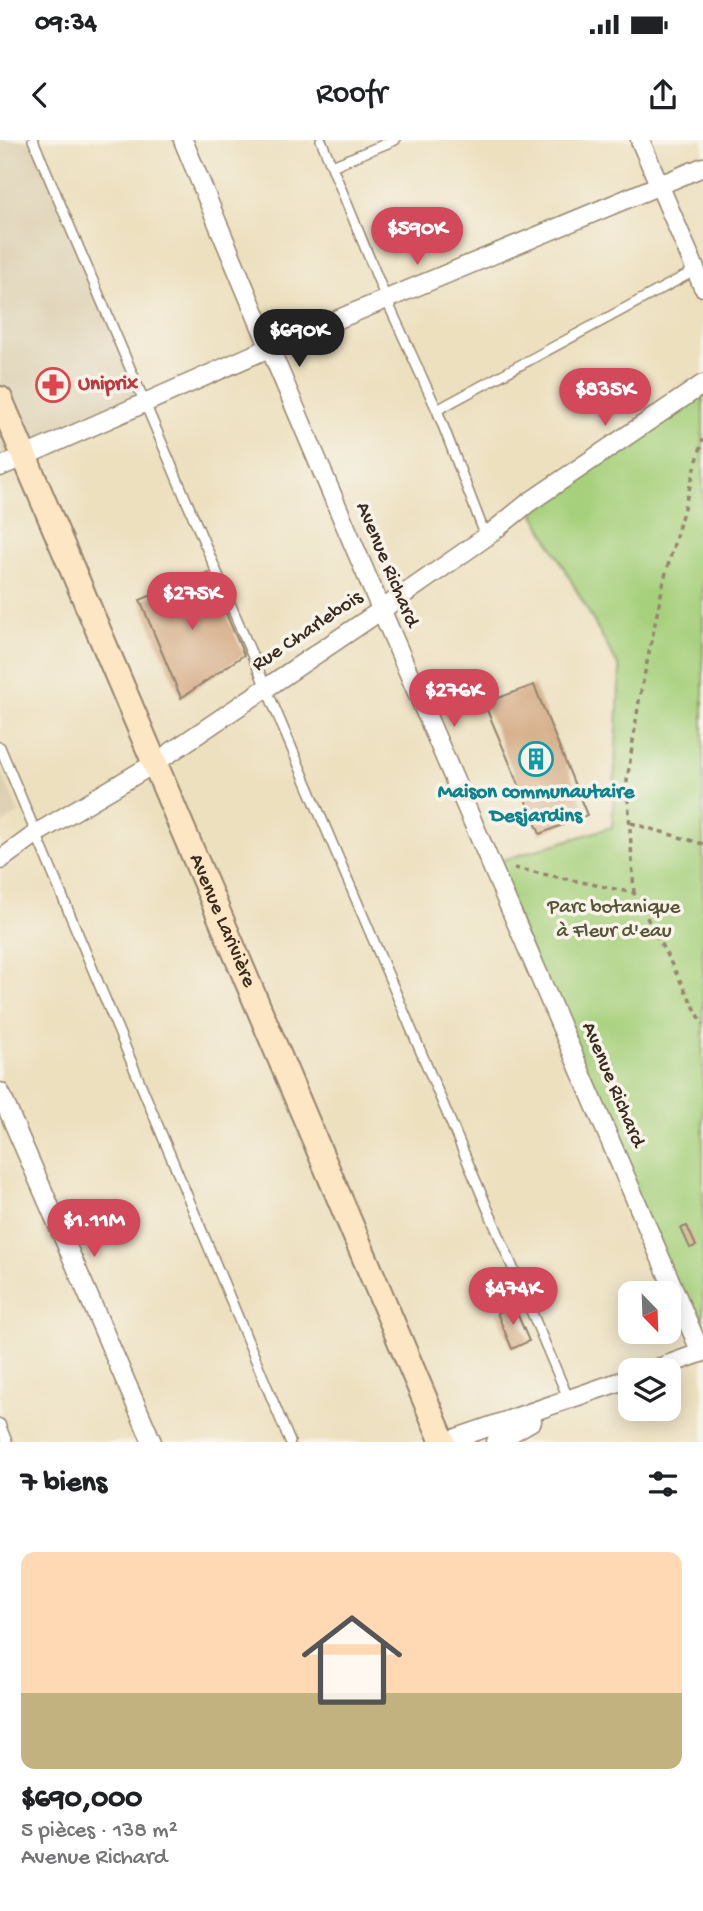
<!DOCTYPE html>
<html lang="fr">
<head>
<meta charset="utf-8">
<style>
	body { margin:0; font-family:"Gochi Hand",sans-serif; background:#f6f6f6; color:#202124; height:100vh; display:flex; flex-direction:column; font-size:26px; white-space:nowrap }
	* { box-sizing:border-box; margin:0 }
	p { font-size:23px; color:#757577 }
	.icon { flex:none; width:38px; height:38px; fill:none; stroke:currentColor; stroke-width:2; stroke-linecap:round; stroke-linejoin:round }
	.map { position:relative; height:1302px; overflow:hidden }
	.sheet { display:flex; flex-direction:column; background:#fff; flex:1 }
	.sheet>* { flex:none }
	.needle { width:46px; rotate:157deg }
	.tools { position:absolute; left:618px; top:1141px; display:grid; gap:14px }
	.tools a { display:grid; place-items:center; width:63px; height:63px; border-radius:14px; background:#fff; box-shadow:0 4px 18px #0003; font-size:35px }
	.price { position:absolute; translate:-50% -60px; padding:0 16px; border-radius:24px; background:#d1495b; color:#fff; font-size:23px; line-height:46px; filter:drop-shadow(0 2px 4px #0008) }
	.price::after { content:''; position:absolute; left:50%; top:42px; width:21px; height:16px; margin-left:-10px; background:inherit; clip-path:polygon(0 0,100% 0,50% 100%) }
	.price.current { background:#222; color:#fff }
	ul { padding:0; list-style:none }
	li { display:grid; align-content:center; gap:14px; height:371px; padding:0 21px }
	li+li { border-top:2px solid #e0e0e0 }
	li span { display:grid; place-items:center; height:217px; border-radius:14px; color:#555 }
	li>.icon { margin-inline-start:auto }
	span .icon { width:126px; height:126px; fill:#fffc; stroke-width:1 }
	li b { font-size:30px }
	h2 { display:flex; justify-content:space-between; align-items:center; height:84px; padding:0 21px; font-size:30px }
	.status { display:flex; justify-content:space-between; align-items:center; height:49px; padding:0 35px; background:#fff; direction:ltr }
	.status svg { height:19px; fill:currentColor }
	header { display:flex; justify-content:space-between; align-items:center; height:91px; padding:0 21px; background:#fff; font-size:32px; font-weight:600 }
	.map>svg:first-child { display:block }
	.built { fill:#dccfb1 }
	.green { fill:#a6d07c; stroke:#707d4d; stroke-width:2 }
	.building { fill:#d2a67e }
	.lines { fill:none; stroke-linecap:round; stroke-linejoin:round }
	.lane-casing { stroke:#94856e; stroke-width:12 }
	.street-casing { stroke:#94856e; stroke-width:21 }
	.secondary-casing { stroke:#94856e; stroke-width:28 }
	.path { stroke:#94856e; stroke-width:3.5; stroke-dasharray:5 5; stroke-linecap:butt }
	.lane { stroke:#fff; stroke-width:9 }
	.street { stroke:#fff; stroke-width:18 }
	.secondary { stroke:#fce6c4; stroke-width:24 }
	.labels { text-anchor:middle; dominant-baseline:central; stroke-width:7; stroke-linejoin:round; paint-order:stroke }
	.health-label { font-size:21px; font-weight:bold; fill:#be3a42; stroke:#f7f3e8; text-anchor:start }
	.street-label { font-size:21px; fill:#3b2a1e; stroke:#f7f3e8 }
	.culture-label { font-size:21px; font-weight:bold; fill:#0d838f; stroke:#f7f3e8 }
	.park-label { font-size:21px; fill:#565436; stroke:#f7f3e8 }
</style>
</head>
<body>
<div class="status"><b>09:34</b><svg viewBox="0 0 49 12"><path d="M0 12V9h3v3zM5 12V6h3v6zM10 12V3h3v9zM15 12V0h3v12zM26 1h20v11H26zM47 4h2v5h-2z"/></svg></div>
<header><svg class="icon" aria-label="back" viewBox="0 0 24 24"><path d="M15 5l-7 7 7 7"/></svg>Roofr<svg class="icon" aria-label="share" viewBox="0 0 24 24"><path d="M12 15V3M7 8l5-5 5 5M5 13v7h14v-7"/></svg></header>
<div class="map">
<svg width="703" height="1302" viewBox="0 0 703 1302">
	<rect width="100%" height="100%" fill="#f7f3e8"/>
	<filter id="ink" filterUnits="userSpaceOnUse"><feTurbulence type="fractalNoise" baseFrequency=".0143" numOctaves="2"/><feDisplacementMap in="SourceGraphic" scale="14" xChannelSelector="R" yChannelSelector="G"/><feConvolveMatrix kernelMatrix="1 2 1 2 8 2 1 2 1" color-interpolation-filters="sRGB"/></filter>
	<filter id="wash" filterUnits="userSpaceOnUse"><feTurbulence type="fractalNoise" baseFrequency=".00686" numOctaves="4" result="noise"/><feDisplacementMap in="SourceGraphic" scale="28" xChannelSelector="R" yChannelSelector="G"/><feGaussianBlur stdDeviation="1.57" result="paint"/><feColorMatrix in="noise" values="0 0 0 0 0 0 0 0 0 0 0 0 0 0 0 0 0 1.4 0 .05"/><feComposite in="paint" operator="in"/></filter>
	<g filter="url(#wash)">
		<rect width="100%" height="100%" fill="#ede0bf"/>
		<path class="built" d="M0 0H33L146 262 0 327Z
			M0 628 19 673 0 685Z"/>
		<path class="green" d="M703 244V1212L493 723 612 687 620 529 528 363Z"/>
		<g id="blocks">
			<path class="building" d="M208 432 244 515 181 558 140 460Z
				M534 545 587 675 540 694 484 563Z
				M687 1086 696 1106 690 1108 681 1088Z
				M514 1166 529 1201 512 1209 497 1173Z"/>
		</g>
	</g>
	<g filter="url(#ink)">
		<use href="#blocks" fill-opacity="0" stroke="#94856e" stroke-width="2"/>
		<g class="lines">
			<g class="lane-casing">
				<path id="lane" d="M33 0 569 1260
					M321 0 387 161 437 270 486 397
					M332 26 395 0
					M437 270 696 130
					M0 607 290 1302
					M0 1284 7 1302"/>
			</g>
			<g class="street-casing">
				<path id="street" d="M183 0C351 407 529 808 701 1213
					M640 0 703 147
					M0 327 269 208 703 27
					M0 720 37 693 155 623 380 471 486 397 528 363 703 244
					M0 952 152 1302
					M653 1230 703 1212
					M445 1302 630 1238
					M496 1302 532 1281"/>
			</g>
			<g class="secondary-casing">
				<g id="secondary">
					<path id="s1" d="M0 259 443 1302"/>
				</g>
			</g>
			<path class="path" d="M631 683 703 704
				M514 728 634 753 703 884
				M634 753 627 641 639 561 664 440 703 299"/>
			<use href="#lane" class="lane"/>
			<use href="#street" class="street"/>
			<use href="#secondary" class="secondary"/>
		</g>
	</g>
	<defs>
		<g id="pharmacy-ring" transform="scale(1.75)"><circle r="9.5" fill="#f7f3e8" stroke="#e0444e" stroke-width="1.5"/><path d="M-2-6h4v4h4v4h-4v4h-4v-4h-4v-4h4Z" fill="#e0444e"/></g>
		<g id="building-ring" transform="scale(1.75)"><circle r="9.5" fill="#f7f3e8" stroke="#0f9aa8" stroke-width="1.5"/><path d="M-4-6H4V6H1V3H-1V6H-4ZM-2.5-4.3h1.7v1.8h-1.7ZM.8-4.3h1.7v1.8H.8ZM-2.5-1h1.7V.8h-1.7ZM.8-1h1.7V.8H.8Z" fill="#0f9aa8"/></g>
	</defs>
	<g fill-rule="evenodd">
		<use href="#pharmacy-ring" x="53" y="245"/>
		<use href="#building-ring" x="536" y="619"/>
	</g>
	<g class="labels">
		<g class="health-label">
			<text x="78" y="245">Uniprix</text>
		</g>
		<g class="street-label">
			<text transform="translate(386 425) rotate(67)">Avenue Richard</text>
			<text transform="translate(308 492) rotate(-34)">Rue Charlebois</text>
			<text stroke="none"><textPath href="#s1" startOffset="567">Avenue Larivière</textPath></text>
			<text transform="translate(612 945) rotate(67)">Avenue Richard</text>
		</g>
		<g class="culture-label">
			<text x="536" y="653">Maison communautaire<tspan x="536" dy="24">Desjardins</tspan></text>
		</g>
		<g class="park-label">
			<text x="614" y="768">Parc botanique<tspan x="614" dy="24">à Fleur d'eau</tspan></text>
		</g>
	</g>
</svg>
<div class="tools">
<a><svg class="needle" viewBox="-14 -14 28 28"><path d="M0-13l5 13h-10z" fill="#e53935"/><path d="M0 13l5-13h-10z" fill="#757577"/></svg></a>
<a><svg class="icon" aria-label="layers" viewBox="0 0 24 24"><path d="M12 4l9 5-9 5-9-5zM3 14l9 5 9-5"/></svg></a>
</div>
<b class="price" style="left:417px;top:127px">$590K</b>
<b class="price current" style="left:299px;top:229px">$690K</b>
<b class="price" style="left:605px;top:288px">$835K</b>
<b class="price" style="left:192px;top:492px">$275K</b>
<b class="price" style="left:454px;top:589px">$276K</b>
<b class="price" style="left:94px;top:1119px">$1.11M</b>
<b class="price" style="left:513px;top:1187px">$474K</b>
</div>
<section class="sheet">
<h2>7 biens<svg class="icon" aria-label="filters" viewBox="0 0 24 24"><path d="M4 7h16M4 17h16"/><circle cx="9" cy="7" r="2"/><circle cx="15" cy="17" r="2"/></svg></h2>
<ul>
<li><span style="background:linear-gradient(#ffd9b3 65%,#c2b280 0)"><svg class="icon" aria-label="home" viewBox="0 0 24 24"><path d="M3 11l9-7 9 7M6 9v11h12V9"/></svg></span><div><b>$690,000</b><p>5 pièces · 138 m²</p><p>Avenue Richard</p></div></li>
</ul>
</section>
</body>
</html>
